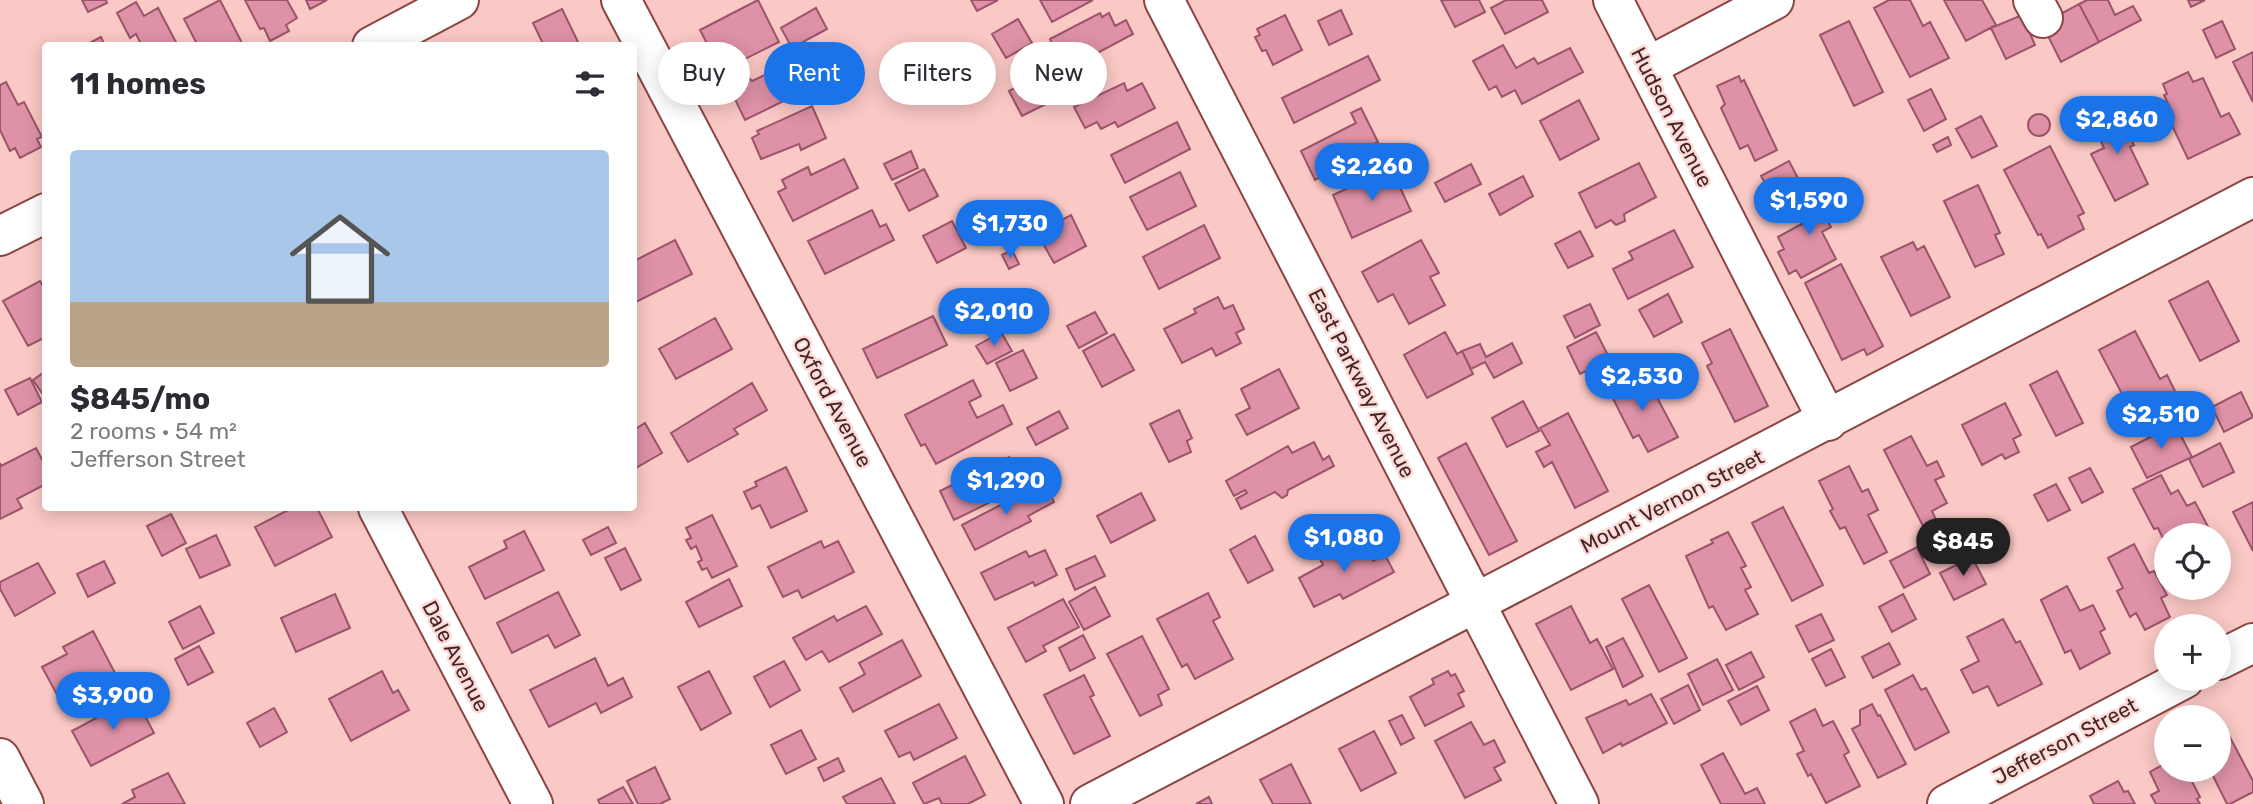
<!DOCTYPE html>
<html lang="en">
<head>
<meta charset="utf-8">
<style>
	body { margin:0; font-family:Rubik,sans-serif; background:#f2f2f3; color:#2b2b33; height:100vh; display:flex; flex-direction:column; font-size:26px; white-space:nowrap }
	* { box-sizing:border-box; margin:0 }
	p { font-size:23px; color:#7c7c81 }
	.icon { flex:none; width:38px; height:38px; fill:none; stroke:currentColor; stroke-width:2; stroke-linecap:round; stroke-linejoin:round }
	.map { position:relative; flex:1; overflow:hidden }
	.side { position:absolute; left:42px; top:42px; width:595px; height:469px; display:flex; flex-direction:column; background:#fff; border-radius:7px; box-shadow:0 4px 18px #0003 }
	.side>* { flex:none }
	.top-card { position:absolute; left:658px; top:42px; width:665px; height:63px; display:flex; gap:14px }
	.fabs { position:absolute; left:2154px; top:523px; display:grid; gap:14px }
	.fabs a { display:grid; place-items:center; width:77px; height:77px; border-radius:50%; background:#fff; box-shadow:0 4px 18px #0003; font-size:35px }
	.price { position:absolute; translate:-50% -60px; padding:0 16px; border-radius:24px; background:#1a73e8; color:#fff; font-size:23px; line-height:46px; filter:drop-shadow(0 2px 4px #0008) }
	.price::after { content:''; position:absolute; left:50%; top:42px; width:21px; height:16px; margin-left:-10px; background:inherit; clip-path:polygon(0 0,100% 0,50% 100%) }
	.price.current { background:#222; color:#fff }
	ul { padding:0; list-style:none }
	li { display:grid; align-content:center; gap:14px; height:371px; padding:0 28px }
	li span { display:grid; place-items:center; height:217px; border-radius:7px; color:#555 }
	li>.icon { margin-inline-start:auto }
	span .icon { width:126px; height:126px; fill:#fffc; stroke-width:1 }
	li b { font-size:30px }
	h2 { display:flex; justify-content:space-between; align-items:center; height:84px; padding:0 28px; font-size:30px }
	.chip { padding:0 24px; border-radius:32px; background:#fff; box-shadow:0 4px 18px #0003; font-size:24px; line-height:63px }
	.chip.current { background:#1a73e8; color:#fff }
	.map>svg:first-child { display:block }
	.building { fill:#de91a7; stroke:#9b546a; stroke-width:2 }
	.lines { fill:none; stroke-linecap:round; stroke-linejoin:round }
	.minor-casing { stroke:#8b4444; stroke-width:42 }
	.minor { stroke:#fff; stroke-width:38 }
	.labels { text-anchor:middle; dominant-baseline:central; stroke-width:5; stroke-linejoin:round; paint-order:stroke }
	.street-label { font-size:21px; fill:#452625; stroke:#fcdad8 }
</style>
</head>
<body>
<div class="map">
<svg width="2253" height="804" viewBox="0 0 2253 804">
	<rect width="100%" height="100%" fill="#fac8c5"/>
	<path class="building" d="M82 0H106L107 3 88 12Z
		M220 0 243 45V46H198L184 19Z
		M245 0H287L297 18 286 25 289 31 270 41 264 28 260 29Z
		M306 0H327L310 9Z
		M758 0 779 42 721 71 700 30Z
		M971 0H998L977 11Z
		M1040 0H1093L1052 22Z
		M1441 0H1479L1485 12 1455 27Z
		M1506 0H1542L1548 12 1505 34 1491 8Z
		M1889 0H1910L1923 26 1930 22 1949 58 1910 77 1874 8Z
		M1944 0H1982L1996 25 1966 41Z
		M2087 0H2108L2115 15 2133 6 2141 20 2099 42 2079 4Z
		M2188 0H2205L2191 7Z
		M136 2 144 16 158 8 178 46H142L136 34 130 38 117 13Z
		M2079 4 2099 42 2061 62 2042 24Z
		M816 8 827 29 792 48 781 28Z
		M562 9 579 44 544 46 533 23Z
		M1341 10 1352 34 1329 45 1318 21Z
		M1100 13 1102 17 1109 13 1115 26 1126 20 1133 34 1090 57 1087 53 1064 65 1061 59 1048 66 1040 51 1052 44 1050 39Z
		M1285 15 1302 50 1273 65 1266 50 1262 51 1255 37 1260 35 1257 29Z
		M2022 15 2035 45 2006 59 1991 28Z
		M1018 19 1032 43 1006 58 992 34Z
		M1849 21 1883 92 1854 106 1820 35Z
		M2222 21 2235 49 2216 58 2203 30Z
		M101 37 105 46H84Z
		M1503 45 1516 68 1534 58 1538 64 1570 48 1583 72 1522 104 1515 90 1502 97 1496 86 1489 90 1473 61Z
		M1032 51 1040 66 1020 76 1013 62Z
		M2253 52V102L2233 62Z
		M1368 56 1380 80 1294 123 1282 98Z
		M790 63 804 91 745 120 729 87 748 77 752 81Z
		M2188 72 2193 82 2203 78 2221 117 2229 113 2240 134 2188 159 2169 119 2174 117 2164 95 2167 94 2163 84Z
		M1739 76 1741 82 1744 80 1777 150 1755 161 1748 145 1740 149 1721 108 1725 104 1717 86Z
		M1036 77 1048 103 1022 116 1009 91Z
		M830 78 835 88 815 99 810 89Z
		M6 82 18 105 24 102 42 137 37 139 41 147 20 158 15 148 10 151 0 130V85Z
		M1124 83 1127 91 1142 83 1155 108 1118 127 1115 122 1101 129 1097 122 1085 128 1074 107Z
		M1931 89 1946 119 1924 131 1908 100Z
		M1579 100 1599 139 1560 160 1540 121Z
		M812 106 826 138 801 150 799 144 761 159 752 138 759 134 757 131Z
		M1361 108 1378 142 1371 145 1374 150 1315 180 1301 151 1356 123 1351 113Z
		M2115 108 2134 145 2130 147 2148 184 2115 201 2091 154 2104 148 2091 120Z
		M2028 125a11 11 0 1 1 22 0a11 11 0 1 1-22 0Z
		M1981 116 1997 146 1972 158 1956 129Z
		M1177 122 1190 149 1125 183 1111 155Z
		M1948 137 1951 145 1937 152 1933 145Z
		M2050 146 2084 213 2078 216 2084 229 2048 248 2041 234 2038 235 2004 170Z
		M911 151 918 168 892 180 884 164Z
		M844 159 858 188 793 221 778 192 786 188 782 180 808 167 811 175Z
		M1789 161 1804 190 1776 204 1761 176Z
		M1639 163 1656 197 1624 214 1625 221 1616 225 1611 220 1596 228 1579 193Z
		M1471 164 1481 184 1445 202 1435 183Z
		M1391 168 1411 211 1352 238 1333 195Z
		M924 169 938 196 909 211 895 184Z
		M1180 172 1196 206 1147 230 1130 197Z
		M1523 176 1533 196 1500 215 1489 194Z
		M1978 185 2000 233 1995 235 2004 254 1975 267 1944 201Z
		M1824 187 1834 205 1822 211 1831 227 1822 232 1836 259 1801 278 1796 270 1789 274 1778 252 1784 249 1778 237 1807 221 1796 202Z
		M1041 204 1050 222 1024 235 1016 218Z
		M872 210 880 227 886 224 894 240 825 274 808 241Z
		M1071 215 1086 246 1054 263 1037 233Z
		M952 221 966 248 937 263 923 236Z
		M1204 225 1220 258 1159 289 1143 257Z
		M1674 230 1693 267 1628 299 1613 269 1633 259 1629 252Z
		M1580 231 1593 256 1568 268 1555 244Z
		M675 240 692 274 634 303V261Z
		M1421 240 1439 273 1430 277 1445 305 1409 324 1393 294 1378 302 1362 272Z
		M1913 242 1917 250 1924 246 1950 297 1911 316 1881 257Z
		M1012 250 1019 264 1009 269 1002 255Z
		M1841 264 1883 346 1867 355 1864 349 1842 360 1805 283Z
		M40 281 46 291V337L28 346 3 301Z
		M2208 281 2239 341 2200 361 2169 301Z
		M1668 294 1682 322 1654 337 1639 310Z
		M1218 297 1224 309 1233 305 1244 329 1236 333 1241 343 1216 356 1212 348 1182 363 1164 329 1196 313 1194 309Z
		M1590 304 1600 325 1575 338 1564 316Z
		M1095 312 1107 333 1079 348 1067 326Z
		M933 316 947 345 877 378 863 349Z
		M715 318 732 349 676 379 659 349Z
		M1730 329 1768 406 1735 422 1707 366 1712 363 1702 343Z
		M2135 331 2160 379 2167 375 2176 393 2133 415 2099 350Z
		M1001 332 1012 351 987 364 976 346Z
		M1445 332 1457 354 1462 351 1473 374 1427 398 1404 355Z
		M1596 332 1610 359 1580 374 1567 347Z
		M1114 334 1134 370 1102 387 1083 351Z
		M1512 343 1522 363 1494 378 1485 362 1471 369 1462 351 1480 344 1486 357Z
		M1023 350 1037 378 1010 391 996 363Z
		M1640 365 1652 388 1643 393 1636 381 1628 385 1622 374Z
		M1279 369 1299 408 1247 435 1236 415 1250 408 1241 389Z
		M46 371V399L33 380Z
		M2057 371 2083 423 2056 436 2030 385Z
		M1622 374 1628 385 1636 381 1643 393 1652 388 1678 437 1648 452 1639 435 1633 438 1605 383Z
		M30 378 42 402 18 415 5 390Z
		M973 380 981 396 969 402 977 418 1003 405 1012 424 936 464 925 444 921 446 905 415Z
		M752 383 767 410 734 429 738 434 688 462 671 433Z
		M2241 392 2253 417 2224 432 2212 407Z
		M1523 401 1539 431 1507 447 1492 418Z
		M2005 403 2021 435 2013 439 2019 452 2005 459 2002 454 1982 465 1962 425Z
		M1179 410 1192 438 1187 441 1191 452 1169 462 1150 424Z
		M1059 411 1068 428 1036 445 1027 428Z
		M1568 413 1608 491 1575 508 1552 462 1544 467 1536 452 1550 445 1540 428Z
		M645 423 662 453 634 469V430Z
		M2175 424 2192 457 2147 478 2131 447Z
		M1911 436 1927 466 1937 461 1944 476 1935 480 1947 503 1932 511 1937 522 1924 528 1884 450Z
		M1314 442 1323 460 1329 456 1334 466 1288 490 1287 495 1282 498 1275 492 1241 509 1236 499 1247 493 1245 490 1234 496 1226 481 1288 446 1292 453Z
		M1466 443 1517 541 1489 555 1438 458Z
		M2220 443 2234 472 2203 487 2189 459Z
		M36 448 46 467V484L17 499 22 508 0 519V463L1 466Z
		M1009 457 1023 486 954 520 940 491Z
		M1849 466 1862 492 1868 489 1878 510 1868 515 1887 552 1864 564 1845 527 1840 529 1830 511 1833 509 1819 481Z
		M786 467 807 511 771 528 760 505 752 509 744 492 757 486 755 482Z
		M2090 468 2103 492 2082 503 2069 478Z
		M2161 475 2171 494 2178 490 2187 506 2195 502 2213 536H2166V545L2158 528 2154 529 2133 489Z
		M2056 484 2070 510 2048 521 2034 495Z
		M1037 486 1040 493 1048 490 1054 502 1028 516 1031 521 975 550 962 525Z
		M1141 493 1155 520 1111 543 1097 516Z
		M2253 502V551L2233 512Z
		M1783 507 1823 585 1792 601 1752 523Z
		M292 508H317L332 537 275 566 255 527Z
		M171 514 186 543 162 556 147 526Z
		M712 515 737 566 712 578 707 568 702 570 698 562 702 560 696 546 691 549 686 540 691 538 686 528Z
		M608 527 616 543 591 555 583 540Z
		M524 531 544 570 485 599 469 567 507 548 504 541Z
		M1728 532 1746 566 1741 568 1751 587 1745 590 1758 614 1726 630 1713 606 1709 608 1686 556 1713 543 1711 540Z
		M216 535 230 565 200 578 186 549Z
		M1255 536 1273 570 1248 583 1230 550Z
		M821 541 824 548 838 541 854 572 802 598 798 590 783 597 768 567Z
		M1364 543 1373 561 1385 555 1394 572 1343 599 1340 594 1314 607 1299 578 1323 565 1320 559 1350 544 1352 549Z
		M2134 544 2149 573 2154 571 2167 595 2161 598 2170 617 2145 630 2136 613 2130 617 2117 591 2123 588 2108 558Z
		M1917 547 1930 574 1904 588 1890 561Z
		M625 548 641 580 621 590 605 558Z
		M1045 550 1057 575 1035 586 1033 582 995 600 981 573 1026 551 1029 557Z
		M2219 553 2227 569 2219 574Z
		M1095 556 1105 576 1075 590 1066 569Z
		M1972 557 1986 584 1954 600 1940 573Z
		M104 561 115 583 88 597 77 574Z
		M38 563 55 593 15 616 0 589V582Z
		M729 579 742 606 699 627 686 602Z
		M1649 585 1687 658 1659 672 1622 599Z
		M2067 586 2080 611 2093 605 2105 629 2100 632 2110 653 2080 669 2071 650 2065 653 2041 600Z
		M1095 587 1110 616 1084 630 1069 602Z
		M2189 588H2212L2194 597Z
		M558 592 580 635 555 648 548 635 512 653 497 623Z
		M1208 593 1220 617 1213 621 1233 659 1195 679 1187 664 1182 667 1157 619Z
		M335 594 350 628 296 652 281 618Z
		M1903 594 1916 619 1892 632 1879 607Z
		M1063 599 1079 627 1043 646 1046 651 1026 662 1008 628Z
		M200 606 214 633 183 649 169 622Z
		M866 606 882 634 829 662 822 651 806 660 793 638 834 616 837 621Z
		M1571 606 1590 643 1597 639 1613 669 1571 690 1536 624Z
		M1821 614 1834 640 1809 652 1796 626Z
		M2003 619 2016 643 2020 641 2042 684 1998 706 1988 686 1973 693 1961 670 1979 661 1967 637Z
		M93 631 115 673 61 702 42 667 67 654 63 647Z
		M1083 635 1095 658 1070 671 1059 648Z
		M1142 636 1169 689 1158 695 1162 705 1140 716 1107 654Z
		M1623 638 1643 676 1623 687 1606 647Z
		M902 640 921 676 853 712 840 688 865 674 859 663Z
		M1889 643 1900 664 1873 678 1862 657Z
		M199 646 213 672 188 685 175 659Z
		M1831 649 1845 677 1826 686 1812 659Z
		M1751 652 1764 677 1739 690 1726 665Z
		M595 658 608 686 623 678 632 697 601 713 596 703 549 727 530 690Z
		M1717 659 1733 690 1703 705 1688 674Z
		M784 661 800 690 770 707 754 677Z
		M382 671 393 693 398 690 409 710 351 741 329 699Z
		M709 671 731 713 701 730 678 687Z
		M1448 671 1451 676 1455 674 1464 691 1458 694 1464 706 1425 726 1410 697 1434 684 1432 679Z
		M1084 675 1094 695 1090 697 1110 736 1074 754 1044 695Z
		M1913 675 1921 690 1926 688 1949 732 1915 750 1885 690Z
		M1688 685 1700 710 1674 724 1661 699Z
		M1757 686 1769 710 1741 725 1728 701Z
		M1651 694 1667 723 1622 746 1621 743 1603 753 1586 718 1626 700 1629 705Z
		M135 697 154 733 91 766 72 731Z
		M939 704 957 738 914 760 910 752 899 757 885 731Z
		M1872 704 1878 716 1880 715 1906 764 1878 778 1852 729 1860 725V710Z
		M274 708 287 732 260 747 247 723Z
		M1815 709 1823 726 1833 721 1849 752 1844 755 1860 786 1826 803 1811 774 1808 776 1797 754 1804 751 1790 722Z
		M1402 715 1414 738 1401 745 1389 721Z
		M1471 722 1484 745 1494 740 1505 762 1494 768 1501 780 1465 798 1435 741Z
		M2222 722 2253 781V792L2230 804H2227L2210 770H2219V723Z
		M801 730 816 759 786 774 771 745Z
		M1374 731 1396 773 1361 791 1339 749Z
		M1723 753 1745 794 1757 788 1765 804H1721L1701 765Z
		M965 756 985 795 968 804H942L939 798 924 804 913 783Z
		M838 758 844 771 824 781 818 768Z
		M2166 763V770H2186L2200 797 2197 799 2200 804H2156L2151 795 2159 791 2150 772Z
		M1291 764 1311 804H1273L1260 780Z
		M655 767 670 799 660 804H638L627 781Z
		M168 773 185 804H122L135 797 132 790Z
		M881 778 895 804H847L843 797Z
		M2118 781 2124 792 2128 791 2135 804H2094L2090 796Z
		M623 787 633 804H600L598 800Z
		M1209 797 1212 804H1196Z"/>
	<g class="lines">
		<g class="minor-casing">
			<path id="minor" d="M621 0 1044 804
				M1164 0 1579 804
				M1613 0 1828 421
				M2033 0 2043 18
				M372 46 459 0
				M1647 67 1774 0
				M0 236 46 213
				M378 508 533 804
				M2219 660 2253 643
				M0 758 24 804
				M1090 804 2253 197
				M1947 804 2184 679"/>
		</g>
		<use href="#minor" class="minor"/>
	</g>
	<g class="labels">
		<g class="street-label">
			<text transform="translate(1672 117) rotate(63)">Hudson Avenue</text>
			<text transform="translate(1362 383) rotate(63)">East Parkway Avenue</text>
			<text transform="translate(833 402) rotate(62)">Oxford Avenue</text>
			<text transform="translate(1672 501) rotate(-27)">Mount Vernon Street</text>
			<text transform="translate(456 656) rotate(63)">Dale Avenue</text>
			<text transform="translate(2065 741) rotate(-28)">Jefferson Street</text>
		</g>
	</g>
</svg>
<div class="fabs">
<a><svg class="icon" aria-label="locate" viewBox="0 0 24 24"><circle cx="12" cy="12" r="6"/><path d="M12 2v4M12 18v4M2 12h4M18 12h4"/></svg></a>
<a>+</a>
<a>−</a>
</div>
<b class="price" style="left:2117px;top:156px">$2,860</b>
<b class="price" style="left:1372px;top:203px">$2,260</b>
<b class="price" style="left:1809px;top:237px">$1,590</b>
<b class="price" style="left:1010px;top:260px">$1,730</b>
<b class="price" style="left:994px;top:348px">$2,010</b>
<b class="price" style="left:1642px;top:413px">$2,530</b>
<b class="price" style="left:2161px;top:451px">$2,510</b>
<b class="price" style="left:1006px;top:517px">$1,290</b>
<b class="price" style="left:1344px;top:574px">$1,080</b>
<b class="price current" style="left:1963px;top:578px">$845</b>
<b class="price" style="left:113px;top:732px">$3,900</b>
<div class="top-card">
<a class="chip">Buy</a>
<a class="chip current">Rent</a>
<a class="chip">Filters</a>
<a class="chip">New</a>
</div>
<section class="side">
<h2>11 homes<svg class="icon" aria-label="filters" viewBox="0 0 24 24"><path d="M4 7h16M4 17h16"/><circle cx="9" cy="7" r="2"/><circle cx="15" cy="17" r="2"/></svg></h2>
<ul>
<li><span style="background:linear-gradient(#a9c7e8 70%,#b9a48a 0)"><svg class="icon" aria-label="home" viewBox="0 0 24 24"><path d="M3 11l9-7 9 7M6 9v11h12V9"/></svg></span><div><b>$845/mo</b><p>2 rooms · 54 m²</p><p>Jefferson Street</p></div></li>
</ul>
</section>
</div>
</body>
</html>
